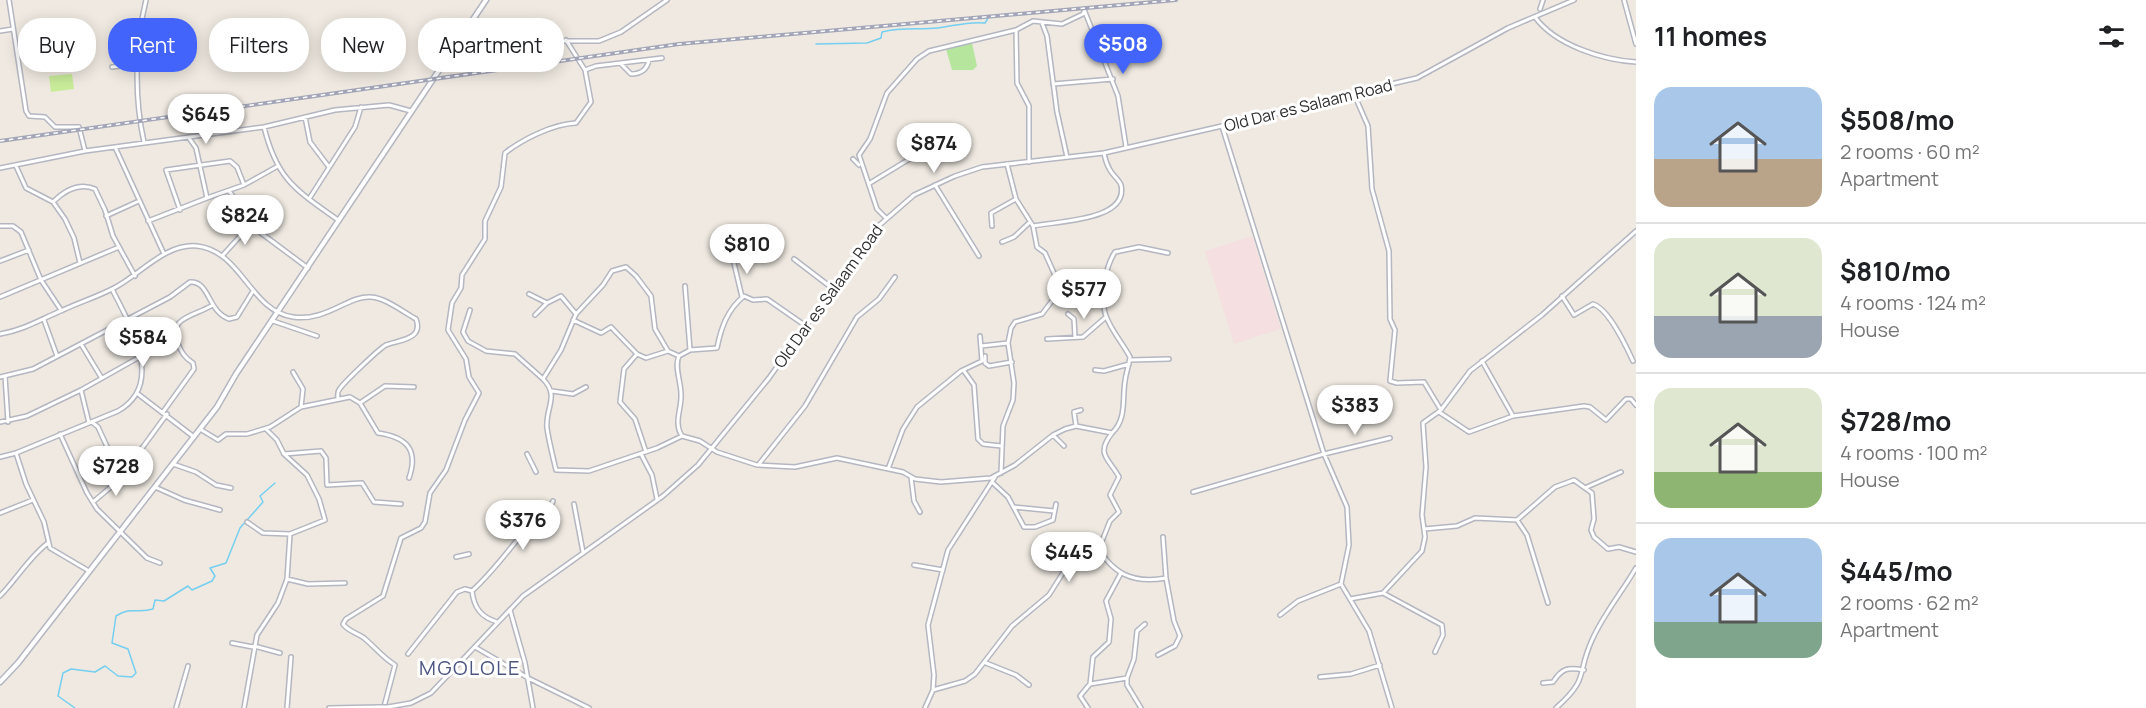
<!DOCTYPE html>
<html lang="en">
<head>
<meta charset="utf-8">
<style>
	body { margin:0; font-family:Manrope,sans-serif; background:#f6f6f6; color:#202124; height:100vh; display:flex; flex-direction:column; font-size:22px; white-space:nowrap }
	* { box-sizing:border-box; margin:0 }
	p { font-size:20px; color:#757577 }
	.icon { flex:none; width:33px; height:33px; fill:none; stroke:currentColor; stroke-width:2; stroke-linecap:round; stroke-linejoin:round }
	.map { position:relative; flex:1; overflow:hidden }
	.side { display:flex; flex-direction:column; background:#fff; width:510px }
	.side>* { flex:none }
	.banner { position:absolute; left:18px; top:18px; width:570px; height:54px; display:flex; gap:12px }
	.price { position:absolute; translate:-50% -51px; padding:0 14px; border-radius:21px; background:#fff; color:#222; font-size:20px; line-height:39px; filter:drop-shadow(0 2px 3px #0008) }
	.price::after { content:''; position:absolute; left:50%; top:36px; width:18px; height:14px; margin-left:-9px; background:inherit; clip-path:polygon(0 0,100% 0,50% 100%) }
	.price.on { background:#4264fb; color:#fff }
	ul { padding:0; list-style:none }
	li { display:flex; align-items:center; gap:18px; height:150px; padding:0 18px }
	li+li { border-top:2px solid #e0e0e0 }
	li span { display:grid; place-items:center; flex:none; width:168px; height:120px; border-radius:18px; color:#555 }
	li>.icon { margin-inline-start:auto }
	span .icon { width:72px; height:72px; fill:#fffc; stroke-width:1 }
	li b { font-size:26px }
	h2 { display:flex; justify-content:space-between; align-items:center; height:72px; padding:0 18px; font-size:26px }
	.tag { padding:0 21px; border-radius:24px; background:#fff; box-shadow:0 3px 15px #0003; font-size:21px; line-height:54px }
	.tag.on { background:#4264fb; color:#fff }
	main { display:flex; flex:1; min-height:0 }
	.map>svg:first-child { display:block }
	.medical { fill:#f5dfe0 }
	.green { fill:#b6e59e }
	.pitch { fill:#c9ec9a }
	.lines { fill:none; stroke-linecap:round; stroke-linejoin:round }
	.stream { stroke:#75cff0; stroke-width:1.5 }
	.minor-casing { stroke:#b4b7c1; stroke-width:6 }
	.tertiary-casing { stroke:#b4b7c1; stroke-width:6 }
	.secondary-casing { stroke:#b4b7c1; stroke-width:7 }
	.minor { stroke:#fff; stroke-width:3 }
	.tertiary { stroke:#fff; stroke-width:3 }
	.secondary { stroke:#fff; stroke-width:4 }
	.rail-casing { stroke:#a3a6b8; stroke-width:4 }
	.rail { stroke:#fff; stroke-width:1.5; stroke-dasharray:4.5; stroke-linecap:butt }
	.tertiary-bridge-casing { stroke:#b4b7c1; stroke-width:6; stroke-linecap:butt }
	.tertiary-bridge { stroke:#fff; stroke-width:3 }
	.labels { text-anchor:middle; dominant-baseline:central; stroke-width:6; stroke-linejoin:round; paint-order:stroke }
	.street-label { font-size:16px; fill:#2e2e2e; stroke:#fff }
	.quarter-label { font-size:20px; letter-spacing:1.5px; fill:#4d5680; stroke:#fff }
</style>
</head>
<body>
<main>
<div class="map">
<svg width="1636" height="708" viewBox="0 0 1636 708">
	<rect width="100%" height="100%" fill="#efe9e1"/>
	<path class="medical" d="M1252 236 1281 329 1234 344 1205 251Z"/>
	<path class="green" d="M972 43 977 66 973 70H952L946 49Z"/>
	<path class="pitch" d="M72 74 74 89 51 92 49 76Z"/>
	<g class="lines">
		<path class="stream" d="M816 44 867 43 881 38 882 32C902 27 919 30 938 28 954 26 969 21 985 23L988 18
			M75 708 58 696 63 673 71 669 95 672 105 666 118 676 132 677 136 673 128 649 112 643 116 616C132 606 137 614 153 609L155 600 164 601 188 586 192 590 212 581 215 576 210 568 226 563 240 528 263 502 260 496 275 483"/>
		<g class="minor-casing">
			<path id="minor" d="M9 0 26 111 29 116 45 117 55 127H79L85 151
				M1624 0 1636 44
				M1540 9 1543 0
				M1085 12 1118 96 1126 147
				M1535 17C1555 45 1603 60 1636 62
				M1042 23 1047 36 1057 112 1067 157
				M1016 30 1017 83 1029 106V162
				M0 31 13 29
				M463 35 475 33 480 46 486 50 535 41H599L621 32 667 0
				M621 64 631 74C641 74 647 70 649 60
				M112 67 137 64
				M585 70 596 66 662 58
				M1053 84 1113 79
				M1354 94 1368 126 1372 189 1389 251 1390 319 1395 330 1390 381 1397 383 1424 382 1441 410
				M305 117 310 142 329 167
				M1222 126 1324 454 1347 507 1349 545 1341 584 1369 631 1392 708
				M264 127C277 180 296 190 338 220
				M144 142C134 97 135 45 146 0
				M115 147 164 254
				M853 159 859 165
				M16 166 26 188 53 202 65 219 74 238 80 263
				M0 168 85 151 264 127 335 110 389 105 411 111
				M870 183 921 152
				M935 185 979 256
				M229 191 261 233 308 268
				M207 198 244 185 278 166
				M309 199 355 127 361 107
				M53 202C64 191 79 182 95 189L105 210 113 236 135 276
				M180 210 166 170 230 161 237 167 244 185
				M106 216 139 201
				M886 218 877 209 859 155 870 139 887 93 917 59 929 51 1016 30 1033 21 1062 24 1083 14 1085 9
				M148 221 207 198 196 148 189 138
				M0 226H13L21 232 41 280 61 310
				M992 226 991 213 1016 199
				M1033 226C1057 221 1129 221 1121 185 1119 179 1113 176 1110 170 1107 165 1105 159 1104 153
				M1002 242 1014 237 1030 222
				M223 255 252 223
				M733 259 742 297
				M794 259 832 288
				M0 261 29 250
				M1061 289 1068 304
				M529 294 547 303 561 296 576 314
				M1562 296 1574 315 1593 304C1609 309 1626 346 1633 361
				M0 297 119 247
				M470 310 463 332 468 341 486 351 515 354 543 379
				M1068 314 1074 319 1075 337
				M535 315 546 304
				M44 320 57 356
				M573 320 601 333 611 327 637 354 646 358 668 351 679 356
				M273 321 317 336
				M0 334C24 330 41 319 63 310 80 302 97 297 114 288 140 275 165 243 197 246 242 251 250 311 293 317 326 322 349 295 371 297 386 298 403 312 416 319 424 340 398 340 386 345 380 348 342 384 339 390 337 392 338 397 338 399
				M1047 339 1083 337 1106 317
				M81 344 101 377
				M981 346 1008 343
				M690 350 717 348C721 328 727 310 744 296L753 300 767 299 806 326
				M668 351 655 329 651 296 636 276 626 267 612 271 603 285 576 314 561 350 543 379C560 396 545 408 547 428 549 442 553 457 556 470L589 471 657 448 682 436 700 441 717 452 757 465 795 467 837 458 903 472 915 479 941 482 991 478 1015 465 1053 435 1065 429 1076 426 1112 433C1127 419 1122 399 1125 381 1126 373 1129 365 1130 357 1123 344 1111 330 1106 316 1100 299 1105 267 1115 252L1139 247 1168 253
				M637 354 624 369 620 402 635 419 646 452
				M985 356V363L989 366 1012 362
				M1130 360 1169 359
				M1482 361 1513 416
				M1095 370 1104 371 1129 364
				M964 371 974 385 978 439 983 444 1001 446
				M293 372 303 389 301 407
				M5 376 8 422
				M0 377 33 369 170 297 190 282C210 281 207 311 229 319L237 317 253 291
				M81 390 89 423
				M552 391 573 394 586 387
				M138 394 194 437
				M360 403 385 386 414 387
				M163 412 194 369 193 363C185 358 182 353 178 344 166 318 194 316 211 306
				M1439 412 1469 432 1513 416 1584 406 1590 407 1606 420 1626 399H1631L1636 405
				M0 422 27 416 81 390 175 337
				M92 422 98 427 121 477
				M1076 426 1074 412 1081 410
				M200 429 218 440 226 434H247L270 427 301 407 350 397 360 403 378 433C406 437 419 449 409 478
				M60 434 87 493 97 509 147 558 160 563
				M1053 435 1064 446
				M682 436C673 422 682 409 681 394 681 382 674 366 679 356L690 350 685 286
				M16 453 26 484 44 522 50 548 89 571
				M284 454 321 451 326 458 327 485 362 483 374 502 401 504
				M527 454 536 472
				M641 454 652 475 657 499
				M0 457 16 453 118 411C166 384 130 325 112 289
				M173 464 196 472 216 485 231 488
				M759 464 805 406 857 317 879 299 895 277
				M888 469 903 429 917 407 961 371 982 361 980 336
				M1001 473 1003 426 1013 400 1014 383 1008 343 1011 328 1015 322 1042 314 1061 289 1045 253 1037 247 1033 226 1016 199 1007 164
				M911 477 914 501 920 512
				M993 483 1008 497 1024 527H1035L1053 520 1056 504
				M155 487 184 500 220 510
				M1587 487 1621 472
				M1193 492 1324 454 1390 438
				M93 502 118 481 167 414
				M574 504 583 552
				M1014 507 1054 511
				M0 513 33 500
				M1517 520 1527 535 1548 603
				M247 522 263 533 290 534 325 520 319 499 307 475 284 454 277 440 266 429
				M1424 529 1457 526 1475 518 1517 520 1555 487 1574 480 1592 493 1594 519 1591 530 1594 537 1608 549 1619 547 1636 552
				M1163 537 1166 578
				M1096 544C1112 574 1133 584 1166 578L1174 621 1180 636 1175 646 1158 655
				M456 557 469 554
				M914 565 943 570
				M287 579 308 584 345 583
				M472 591C494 571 509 549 528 527 536 518 549 513 553 501
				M472 591C474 608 481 617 497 622
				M1383 593 1442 625 1443 635 1435 652
				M0 596C16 580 30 556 48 543
				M1350 599 1383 593 1422 551 1425 537 1422 515 1426 467 1423 423 1441 410 1470 371 1542 315 1636 231
				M510 610 525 663 533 708
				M1280 615 1298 601 1341 584
				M232 643 253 647
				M254 646 280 653
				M475 647 528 678 589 708
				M408 654 457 592 465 589 472 591
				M986 663 1016 675 1029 685
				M1320 677 1351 674 1380 665
				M1127 678V685L1141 708
				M1543 683 1553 682C1562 668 1568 667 1584 670
				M1090 684 1093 657 1109 642 1111 619 1106 601 1121 573
				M933 690 965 681 975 674 1012 626 1049 595 1066 568 1080 560 1082 552 1102 541 1110 521 1119 512 1110 495 1119 477C1109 458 1095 455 1112 433
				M384 707 395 665C382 657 375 647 364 638 356 632 349 632 343 624L346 619 383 596 401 538 421 528 425 522 430 493 446 470 465 420 479 393 469 377 466 359 448 330 452 303 461 288 462 275 485 239V221L501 187 505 153C523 139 553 124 576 123L591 102 585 70 566 40
				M176 708 188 666
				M244 708 257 635 278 603 287 579 290 534
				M287 708 291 657
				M925 708 933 690 934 675 928 625 948 550 995 477
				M1088 708 1080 696 1090 684 1127 678 1134 659 1137 631 1145 624
				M1556 708C1590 678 1576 675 1592 640 1603 615 1622 592 1636 568"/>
		</g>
		<g class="tertiary-casing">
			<path id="tertiary" d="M388 707 411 703 431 693 523 596 663 496 698 465 769 378 875 229 914 195 955 176 982 167 1104 153 1222 126 1246 124 1309 103 1417 78 1508 28 1574 0
				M329 708 379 707"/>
		</g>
		<g class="secondary-casing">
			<path id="secondary" d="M0 682 18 663 217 407 236 374 486 0"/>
		</g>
		<use href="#minor" class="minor"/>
		<use href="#tertiary" class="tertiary"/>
		<use href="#secondary" class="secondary"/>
		<g class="rail-casing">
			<path id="rail" d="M0 141 679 44 1176 0"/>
		</g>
		<use href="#rail" class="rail"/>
		<g class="tertiary-bridge-casing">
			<path id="tertiary-bridge" d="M379 707H388"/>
		</g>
		<use href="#tertiary-bridge" class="tertiary-bridge"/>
	</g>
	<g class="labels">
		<g class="street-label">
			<text transform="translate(1308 105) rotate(-14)">Old Dar es Salaam Road</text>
			<text transform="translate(828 296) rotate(-54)">Old Dar es Salaam Road</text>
		</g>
		<g class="quarter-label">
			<text x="470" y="667">MGOLOLE</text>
		</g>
	</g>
</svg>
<b class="price on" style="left:1123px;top:75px">$508</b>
<b class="price" style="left:206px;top:145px">$645</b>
<b class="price" style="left:934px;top:174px">$874</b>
<b class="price" style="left:245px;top:246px">$824</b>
<b class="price" style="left:747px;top:275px">$810</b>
<b class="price" style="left:1084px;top:320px">$577</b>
<b class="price" style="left:143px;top:368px">$584</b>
<b class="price" style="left:1355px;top:436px">$383</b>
<b class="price" style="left:116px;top:497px">$728</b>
<b class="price" style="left:523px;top:551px">$376</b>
<b class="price" style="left:1069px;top:583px">$445</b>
<div class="banner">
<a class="tag">Buy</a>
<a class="tag on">Rent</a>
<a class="tag">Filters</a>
<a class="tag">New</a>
<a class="tag">Apartment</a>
</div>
</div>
<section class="side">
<h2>11 homes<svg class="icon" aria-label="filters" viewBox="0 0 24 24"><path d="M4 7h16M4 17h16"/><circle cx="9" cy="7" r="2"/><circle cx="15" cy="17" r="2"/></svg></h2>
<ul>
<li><span style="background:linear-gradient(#a9c7e8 60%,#b9a48a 0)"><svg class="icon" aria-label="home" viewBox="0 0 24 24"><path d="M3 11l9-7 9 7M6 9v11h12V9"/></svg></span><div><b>$508/mo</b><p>2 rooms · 60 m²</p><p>Apartment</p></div></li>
<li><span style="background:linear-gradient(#dfe7d0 65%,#9aa5b1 0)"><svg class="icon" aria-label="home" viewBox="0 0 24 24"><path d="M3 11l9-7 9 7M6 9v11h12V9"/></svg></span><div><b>$810/mo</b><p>4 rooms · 124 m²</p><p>House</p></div></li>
<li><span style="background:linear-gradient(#dfe7d0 70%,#8fb573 0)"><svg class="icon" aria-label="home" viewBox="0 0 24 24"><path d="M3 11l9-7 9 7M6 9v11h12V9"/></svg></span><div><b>$728/mo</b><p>4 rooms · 100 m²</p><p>House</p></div></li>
<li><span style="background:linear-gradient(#a9c7e8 70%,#7fa58c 0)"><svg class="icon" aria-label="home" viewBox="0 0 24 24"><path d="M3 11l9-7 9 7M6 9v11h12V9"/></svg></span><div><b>$445/mo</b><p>2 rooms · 62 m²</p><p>Apartment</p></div></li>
</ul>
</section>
</main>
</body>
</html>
